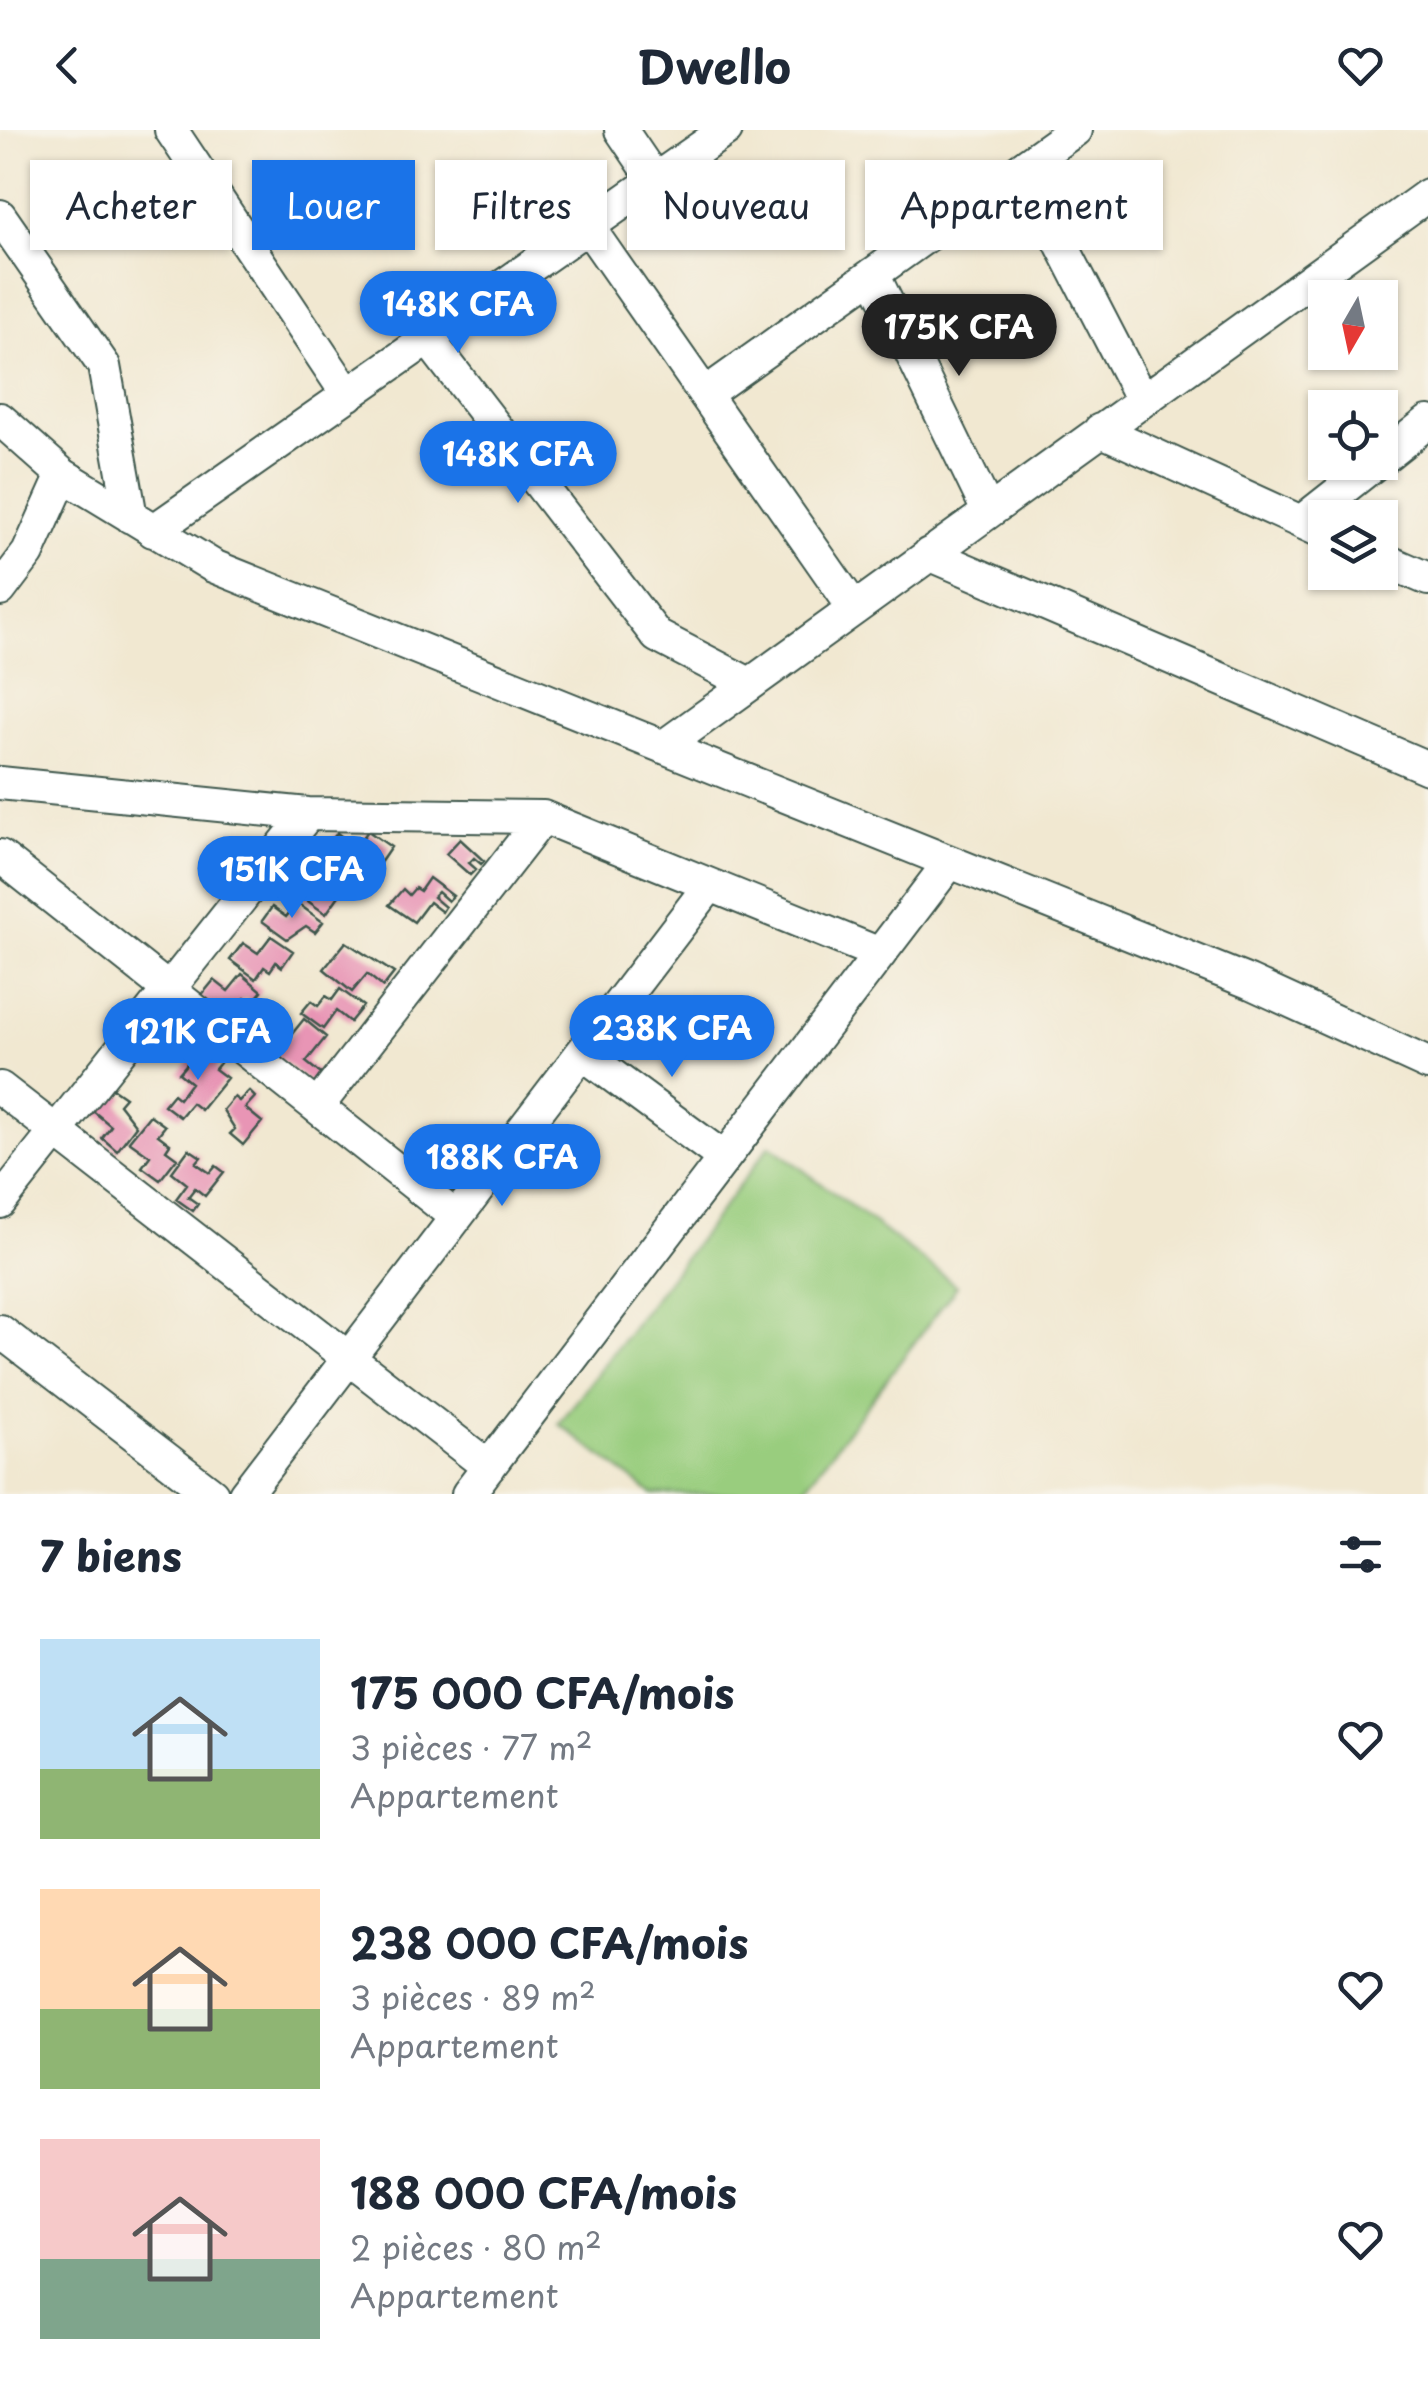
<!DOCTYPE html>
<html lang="fr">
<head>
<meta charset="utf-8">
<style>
	body { margin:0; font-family:"Playpen Sans",sans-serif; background:#f2f2f3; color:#1f2937; height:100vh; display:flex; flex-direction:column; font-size:38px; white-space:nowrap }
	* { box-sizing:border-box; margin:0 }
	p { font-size:32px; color:#747a83 }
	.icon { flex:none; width:55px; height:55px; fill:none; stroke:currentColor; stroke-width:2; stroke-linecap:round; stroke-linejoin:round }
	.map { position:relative; height:1364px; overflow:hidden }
	.panel { display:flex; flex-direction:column; background:#fff; flex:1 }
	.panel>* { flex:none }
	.banner { position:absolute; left:30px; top:30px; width:1370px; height:90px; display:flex; gap:20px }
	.needle { width:65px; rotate:189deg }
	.tools { position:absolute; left:1308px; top:150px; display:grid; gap:20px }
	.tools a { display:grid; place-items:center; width:90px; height:90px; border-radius:0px; background:#fff; box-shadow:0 2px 8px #0004; font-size:50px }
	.price { position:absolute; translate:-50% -85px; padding:0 22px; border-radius:35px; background:#1a73e8; color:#fff; font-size:32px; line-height:65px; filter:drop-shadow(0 2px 5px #0008) }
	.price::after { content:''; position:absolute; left:50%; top:60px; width:30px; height:22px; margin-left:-15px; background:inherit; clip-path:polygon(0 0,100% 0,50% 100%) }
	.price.active { background:#222; color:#fff }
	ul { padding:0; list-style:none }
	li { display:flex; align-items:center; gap:30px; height:250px; padding:0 40px }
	li span { display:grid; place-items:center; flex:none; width:280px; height:200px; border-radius:0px; color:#555 }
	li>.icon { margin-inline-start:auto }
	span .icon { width:120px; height:120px; fill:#fffc; stroke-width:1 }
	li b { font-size:42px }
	h2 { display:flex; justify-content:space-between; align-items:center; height:120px; padding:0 40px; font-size:42px }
	.pill { padding:0 35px; border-radius:0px; background:#fff; box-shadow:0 2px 8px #0004; font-size:35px; line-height:90px }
	.pill.active { background:#1a73e8; color:#fff }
	header { display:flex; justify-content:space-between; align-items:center; height:130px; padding:0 40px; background:#fff; font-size:45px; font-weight:700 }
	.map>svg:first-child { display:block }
	.green { fill:#99cd7e; stroke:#5c8559; stroke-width:2.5 }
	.building { fill:#e895b5 }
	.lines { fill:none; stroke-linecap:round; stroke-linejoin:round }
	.minor-casing { stroke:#3e574c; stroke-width:36 }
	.minor { stroke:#fff; stroke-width:32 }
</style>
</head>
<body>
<header><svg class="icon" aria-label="back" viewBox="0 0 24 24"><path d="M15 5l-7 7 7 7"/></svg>Dwello<svg class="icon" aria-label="heart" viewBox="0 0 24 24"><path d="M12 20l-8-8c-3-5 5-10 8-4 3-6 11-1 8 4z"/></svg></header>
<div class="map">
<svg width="1428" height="1364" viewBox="0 0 1428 1364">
	<rect width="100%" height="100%" fill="#f7f3e8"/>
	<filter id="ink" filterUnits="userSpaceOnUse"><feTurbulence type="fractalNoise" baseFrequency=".01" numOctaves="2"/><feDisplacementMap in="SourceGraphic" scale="20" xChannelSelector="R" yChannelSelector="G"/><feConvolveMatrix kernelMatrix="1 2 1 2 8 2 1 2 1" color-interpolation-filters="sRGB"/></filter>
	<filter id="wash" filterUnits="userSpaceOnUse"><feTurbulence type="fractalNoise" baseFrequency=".0048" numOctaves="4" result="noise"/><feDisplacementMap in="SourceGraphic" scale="40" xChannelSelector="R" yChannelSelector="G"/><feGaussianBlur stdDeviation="2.25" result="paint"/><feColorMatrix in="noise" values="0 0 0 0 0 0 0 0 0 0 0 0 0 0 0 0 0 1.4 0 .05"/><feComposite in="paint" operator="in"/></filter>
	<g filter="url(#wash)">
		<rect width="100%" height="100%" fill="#f1e8d1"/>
		<path class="green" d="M770 1015 957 1156 800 1364H652L559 1294Z"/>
		<g id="blocks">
			<path class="building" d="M368 701 391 717 380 733 373 729 368 737 363 734 354 746 322 723 337 703 356 717Z
				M460 709 484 731 481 734 474 728 469 733 476 739 470 745 446 724Z
				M304 718 337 742 330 751 343 760 326 784 281 752Z
				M429 748 453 766 448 771 438 762 433 767 445 777 442 782 429 772 414 792 389 775 403 759 409 765 415 758 420 761Z
				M297 773 323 792 315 802 306 796 287 809 262 791 272 777 286 787Z
				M271 806 293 821 282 837 276 832 270 841 264 837 256 849 230 830 243 813 258 823Z
				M346 812 394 843 383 857 367 844 352 862 324 839Z
				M242 844 262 861 252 873 245 868 223 886 200 867 214 850 228 861Z
				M340 859 363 876 350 892 336 881 323 899 301 883 311 871 318 876 326 866 332 870Z
				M267 880 281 893 262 916 248 905Z
				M304 889 326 907 306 932 321 944 313 955 275 925Z
				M201 917 220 933 215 939 227 948 201 980 192 973 180 987 164 975 173 964 179 969 191 953 179 943Z
				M112 958 125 967 119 974 136 996 117 1021 102 1008 111 996 93 981Z
				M249 961 255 967 245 978 262 992 243 1015 230 1004 235 999 223 980 234 967 239 971Z
				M150 985 165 996 158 1005 170 1014 166 1020 177 1028 160 1050 142 1037 150 1026 129 1011Z
				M189 1019 201 1027 196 1033 210 1043 216 1036 224 1042 205 1066 195 1058 188 1067 198 1074 193 1081 176 1069 187 1054 172 1042Z"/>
		</g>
	</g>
	<g filter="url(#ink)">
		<use href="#blocks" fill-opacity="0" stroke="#3e574c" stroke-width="2.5"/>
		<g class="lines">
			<g class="minor-casing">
				<path id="minor" d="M171 0 348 265
					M621 0 655 50
					M1022 38 1142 270
					M0 86 104 236 131 387
					M588 97 854 478
					M873 144 988 381
					M428 209 657 506 749 554
					M705 264 1075 0
					M0 289 63 345 213 436 1249 852 1428 934
					M1100 300 1325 403
					M1380 330 1428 292
					M1301 392 1377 332
					M153 401 726 0
					M929 424 1428 638
					M1380 428 1428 449
					M0 460 28 423 63 345
					M663 617 1428 65
					M0 653 308 684 543 687 880 824
					M0 726 456 1087
					M582 923 724 1028
					M0 958 489 1337
					M317 977 543 687
					M0 1072 308 684
					M0 1201 212 1364
					M245 1364 710 755
					M468 1364 950 732"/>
			</g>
			<use href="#minor" class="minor"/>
		</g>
	</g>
</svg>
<div class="tools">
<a><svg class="needle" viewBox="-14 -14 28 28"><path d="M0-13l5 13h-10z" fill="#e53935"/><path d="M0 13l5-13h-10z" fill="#747a83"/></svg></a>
<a><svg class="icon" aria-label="locate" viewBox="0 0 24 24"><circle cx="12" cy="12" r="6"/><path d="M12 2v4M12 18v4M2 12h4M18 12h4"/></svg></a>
<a><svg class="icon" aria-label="layers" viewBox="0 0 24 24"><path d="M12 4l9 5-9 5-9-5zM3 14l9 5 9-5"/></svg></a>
</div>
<b class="price" style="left:458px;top:226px">148K CFA</b>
<b class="price active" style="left:959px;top:249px">175K CFA</b>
<b class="price" style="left:518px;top:376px">148K CFA</b>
<b class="price" style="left:292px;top:791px">151K CFA</b>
<b class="price" style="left:672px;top:950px">238K CFA</b>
<b class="price" style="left:198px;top:953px">121K CFA</b>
<b class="price" style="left:502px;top:1079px">188K CFA</b>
<div class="banner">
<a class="pill">Acheter</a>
<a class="pill active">Louer</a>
<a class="pill">Filtres</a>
<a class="pill">Nouveau</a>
<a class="pill">Appartement</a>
</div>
</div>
<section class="panel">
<h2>7 biens<svg class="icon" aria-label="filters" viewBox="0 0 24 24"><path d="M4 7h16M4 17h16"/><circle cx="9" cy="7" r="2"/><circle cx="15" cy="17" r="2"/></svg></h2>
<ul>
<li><span style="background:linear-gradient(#bfe0f5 65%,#8fb573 0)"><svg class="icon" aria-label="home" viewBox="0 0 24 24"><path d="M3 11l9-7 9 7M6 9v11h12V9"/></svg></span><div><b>175 000 CFA/mois</b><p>3 pièces · 77 m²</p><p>Appartement</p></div><svg class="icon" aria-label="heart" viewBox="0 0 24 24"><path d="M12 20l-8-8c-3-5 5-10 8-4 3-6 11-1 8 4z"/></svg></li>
<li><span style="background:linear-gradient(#ffd9b3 60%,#8fb573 0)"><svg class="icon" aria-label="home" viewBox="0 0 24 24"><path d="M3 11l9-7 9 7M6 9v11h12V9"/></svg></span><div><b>238 000 CFA/mois</b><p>3 pièces · 89 m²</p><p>Appartement</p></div><svg class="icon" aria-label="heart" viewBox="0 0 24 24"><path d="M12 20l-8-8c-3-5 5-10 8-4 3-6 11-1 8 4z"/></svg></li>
<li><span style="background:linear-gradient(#f6c9c9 60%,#7fa58c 0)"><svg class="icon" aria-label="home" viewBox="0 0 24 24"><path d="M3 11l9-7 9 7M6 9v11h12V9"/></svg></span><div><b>188 000 CFA/mois</b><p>2 pièces · 80 m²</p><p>Appartement</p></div><svg class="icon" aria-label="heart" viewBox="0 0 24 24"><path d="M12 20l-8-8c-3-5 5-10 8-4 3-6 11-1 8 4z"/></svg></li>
</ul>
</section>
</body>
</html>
